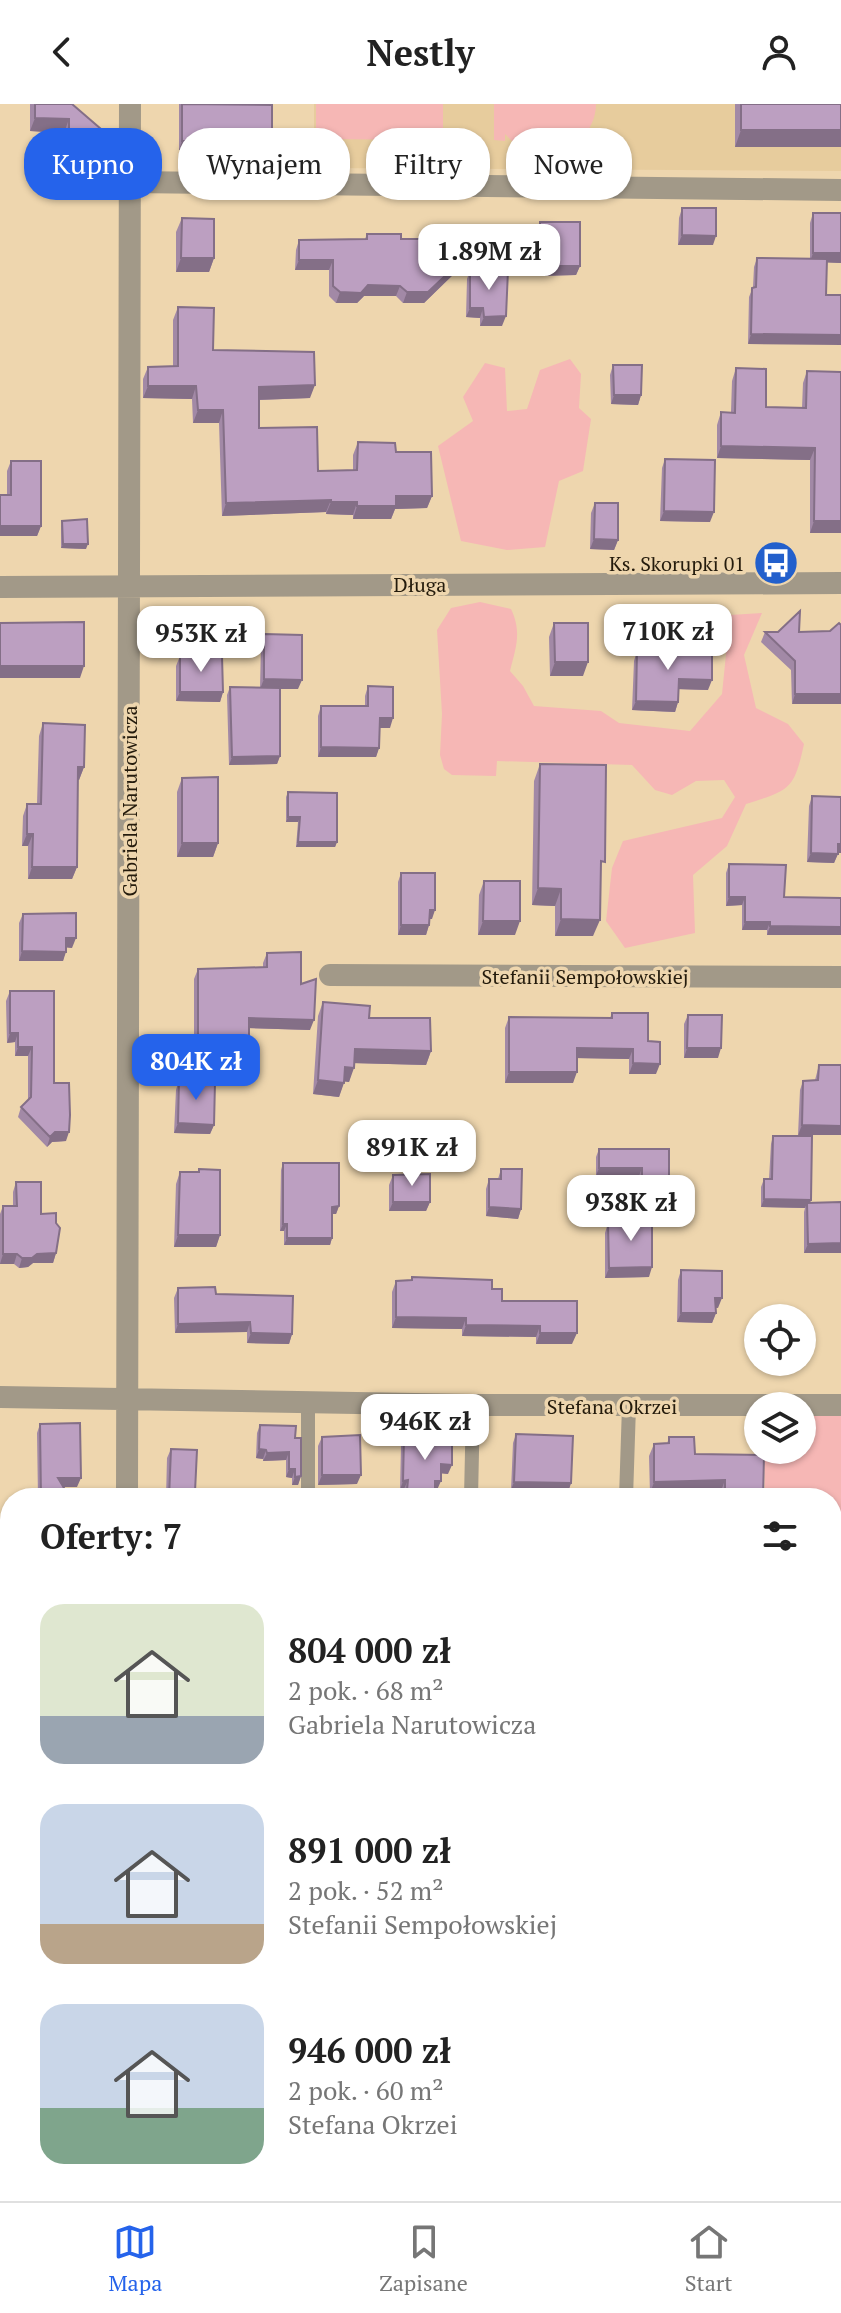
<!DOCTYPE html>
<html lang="pl">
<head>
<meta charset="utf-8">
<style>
	body { margin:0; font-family:"PT Serif",serif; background:#f6f6f6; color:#222; height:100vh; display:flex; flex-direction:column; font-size:30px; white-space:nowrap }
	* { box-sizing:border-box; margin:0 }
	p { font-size:26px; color:#767676 }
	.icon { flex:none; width:44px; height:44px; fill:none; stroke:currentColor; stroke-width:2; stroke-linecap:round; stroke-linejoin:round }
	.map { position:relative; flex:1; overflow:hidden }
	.sheet { position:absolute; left:0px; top:1384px; width:842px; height:714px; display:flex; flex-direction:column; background:#fff; border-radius:32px 32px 0 0; box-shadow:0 2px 6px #0004 }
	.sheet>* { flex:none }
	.guide { position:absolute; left:24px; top:24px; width:794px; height:72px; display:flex; gap:16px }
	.tools { position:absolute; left:744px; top:1200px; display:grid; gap:16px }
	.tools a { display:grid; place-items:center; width:72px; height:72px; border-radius:50%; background:#fff; box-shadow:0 2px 6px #0004; font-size:40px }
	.price { position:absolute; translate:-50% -68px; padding:0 18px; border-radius:16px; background:#fff; color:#222; font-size:26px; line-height:52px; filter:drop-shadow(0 2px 4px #0008) }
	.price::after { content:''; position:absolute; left:50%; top:48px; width:24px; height:18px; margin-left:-12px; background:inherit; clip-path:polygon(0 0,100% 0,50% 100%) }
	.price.selected { background:#2563eb; color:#fff }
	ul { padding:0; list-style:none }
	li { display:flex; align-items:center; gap:24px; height:200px; padding:0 40px }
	li span { display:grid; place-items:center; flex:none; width:224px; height:160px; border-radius:24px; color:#555 }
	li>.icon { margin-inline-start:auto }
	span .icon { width:96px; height:96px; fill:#fffc; stroke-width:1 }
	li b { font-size:34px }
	h2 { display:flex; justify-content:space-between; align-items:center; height:96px; padding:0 40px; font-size:34px }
	.pill { padding:0 28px; border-radius:32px; background:#fff; box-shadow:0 2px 6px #0004; font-size:28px; line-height:72px }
	.pill.selected { background:#2563eb; color:#fff }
	header { display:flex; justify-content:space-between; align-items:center; height:104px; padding:0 40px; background:#fff; font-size:36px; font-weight:700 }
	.menu { display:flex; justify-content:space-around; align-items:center; height:112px; border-top:2px solid #e0e0e0; background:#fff; font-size:22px; color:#767676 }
	.menu a { display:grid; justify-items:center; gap:4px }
	.menu .selected { color:#2563eb }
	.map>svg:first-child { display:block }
	.built { fill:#e7cc9d }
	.green { fill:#f6b7b5 }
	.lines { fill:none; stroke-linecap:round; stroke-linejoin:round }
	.service { stroke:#a29988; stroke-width:14 }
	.minor { stroke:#a29988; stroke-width:22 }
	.wall { fill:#a289a6 }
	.shaded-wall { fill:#846f87 }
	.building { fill:#bc9fc1; stroke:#846f87; stroke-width:2 }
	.labels { text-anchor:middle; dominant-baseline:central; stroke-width:7; stroke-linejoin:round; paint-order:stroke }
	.poi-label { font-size:20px; fill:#241b0c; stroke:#eed6ae; text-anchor:end }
	.street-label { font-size:20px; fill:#241b0c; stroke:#eed6ae }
</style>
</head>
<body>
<header><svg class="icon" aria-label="back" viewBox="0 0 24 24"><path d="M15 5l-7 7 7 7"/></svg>Nestly<svg class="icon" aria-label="person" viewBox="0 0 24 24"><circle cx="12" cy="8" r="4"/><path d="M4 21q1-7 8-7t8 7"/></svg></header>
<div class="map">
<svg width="841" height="2097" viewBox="0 0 841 2097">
	<rect width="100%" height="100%" fill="#eed6ae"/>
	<path class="built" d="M314 0H841V67L314 64Z
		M10 1491V1963L0 1964V1492Z"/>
	<path class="green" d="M316 0H443V36L316 35Z
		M494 0H596C596 32 562 59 530 49 521 46 512 37 505 30V37L494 36Z
		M570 255 581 270 579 304 591 315 583 367 559 377 545 443 507 446 461 437 438 342 473 317 463 293 485 259 505 264 507 307 527 305 540 266Z
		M480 498 511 505C522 528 516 543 510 567L523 582 534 602 601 607 619 619 690 627 722 590 730 511 762 509 744 551 756 604 788 620 804 640C794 686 790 686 746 700L727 742 693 771 695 829 625 844 606 817 612 764 623 737 722 714 735 693 724 676 696 677 672 691 655 686 632 661 497 657 496 672 452 671 444 665 440 651 442 610 437 526 451 504Z
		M802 1312H841V1678L832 1684V1394H765L764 1346H802Z
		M0 1968H10V2088H107V2097H0Z"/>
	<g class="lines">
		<path class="service" d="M308 1298V1394
			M471 1394 473 1301
			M626 1394 629 1302
			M448 2088 449 2097"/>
		<path class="minor" d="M131 78 841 86
			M0 483 841 479
			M330 871 841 873
			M0 1293 473 1301H841
			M127 1394 130 0
			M832 2030 841 2028
			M125 2097V2088
			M545 2097 584 2088"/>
	</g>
	<path class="wall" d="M30 0H72L96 39 84 49H71L64 42V29L30 27Z
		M179 0 272 1V37L269 46H179Z
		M735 0H841V43H735Z
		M682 104 713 141H678L679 114Z
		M813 109 841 159 827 158 748 240 749 193 753 183 754 163 757 154 810 155V119Z
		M182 114 214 154 209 168H176V128Z
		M540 118 580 162 576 171 537 172 536 128Z
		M367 130 401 135 439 149 465 153 461 163 424 199H403L396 192H364L357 199H336L329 192V166H295L296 146 299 136 365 135Z
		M470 166 502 222H480V214L466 213 467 175Z
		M178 203 213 246 310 294 259 296V324L318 367 353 366V351L358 338 396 348 432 392 427 404 395 405 391 415H353V411L326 410V408L222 412 219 319H193L192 295 143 294V275L148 263 173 262V216Z
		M613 261 641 291 638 301 611 300 610 271Z
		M736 264 766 303 802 304 803 279 807 267 841 429H810V356L717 354V321L721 308H731L732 277Z
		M665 355 710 418 660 417 662 364Z
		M11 357 41 422 37 432H0V391H7V367Z
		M595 399 618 436 614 446 590 445 591 409Z
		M62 417 86 445 61 444V422Z
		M554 519 583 572H550L549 533Z
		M830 527 792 600 791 566 761 538 765 528Z
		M264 530 298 585H280V652L277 660 229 661 227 591 230 583 260 584 261 540Z
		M653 540 708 586 678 585V598L675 608 632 606 634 557 637 547 650 548Z
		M180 552 223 588 220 598 176 597V562Z
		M368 582 390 624H380L379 644 376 653H318V612L321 602H365V592Z
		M43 619 84 663 79 676H78L77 763 72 775H28V742H22L23 712 27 700H37L39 632Z
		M540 660 600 770 593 832H555V802L532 801 534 677Z
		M182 674 218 739 213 753H177V688Z
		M288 688 337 738 335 743H296L298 718H286V693Z
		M812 692 838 749 834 759 807 758 809 702Z
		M729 760 784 793 841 794V831H767V826H742V801L726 802V769Z
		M401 769 432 815H430L429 821 426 831H398V778Z
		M484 777 515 831H478L479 791Z
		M23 810 72 844 66 843 63 857H19V819Z
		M267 849 301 880 310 926 249 924 245 943H194V875L198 865 263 863V859Z
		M10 887 54 979 66 1037 52 1038 47 1043 18 1013 21 1003 28 997V952H15V938L7 939 6 897Z
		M323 898 369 914 431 947 426 961 354 959 349 978 344 977 339 993 313 990 318 912Z
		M612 909 648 937 656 970H629V955L577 954 573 979H505V924L509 913 610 914Z
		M688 911 718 954H684V920Z
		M819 961H841L798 1031 800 986 803 977 815 976Z
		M179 976 214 1021 210 1030 174 1029 176 986Z
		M412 1028 442 1067 408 1065 409 1038Z
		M773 1032 811 1096 810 1099 841 1098V1149H804V1108L805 1104 761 1103V1083L764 1075H769L771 1040Z
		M599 1045 669 1073 666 1081 639 1082V1072H596V1053Z
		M283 1059 339 1102 336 1110H332V1134L330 1141H284V1127H280L281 1066Z
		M199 1065 220 1131 216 1143H174L176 1080 180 1068H198Z
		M501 1065 521 1105 518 1115 486 1112V1085L489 1075H498Z
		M393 1071 430 1098 426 1107H389V1081Z
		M16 1078 41 1110 56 1149 53 1159H33L28 1163 19 1164 14 1160H0V1110L3 1102H13V1088Z
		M621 1113 649 1173 605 1174V1129L608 1119H619Z
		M681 1166 718 1204H716V1209L712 1219 677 1218 678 1176Z
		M412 1173 492 1185 502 1197 572 1240H536V1233L462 1232V1225L392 1224V1188L396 1177H410Z
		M178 1184 216 1190 292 1230 289 1240 247 1239V1228L175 1229 174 1194Z
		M40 1320 77 1383H64L70 1394H38L37 1329Z
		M260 1321 295 1334 301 1372 298 1381H292V1374L286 1373V1356L263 1357V1355L256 1354 257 1329Z
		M516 1330 571 1379 568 1388 511 1386 513 1339Z
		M322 1333 357 1380 318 1381V1342Z
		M404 1333 448 1370 441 1369 437 1386H435L432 1394H404V1385L400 1386 401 1342Z
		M669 1333 695 1350 763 1394H721V1387L650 1390 649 1352 654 1340H667Z
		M171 1345 195 1388 201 1394H166L167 1354Z
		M0 1521H10V1690H0Z
		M174 2088H290L291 2097H175Z
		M802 2088H832L841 2097H802Z"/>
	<path class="shaded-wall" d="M35 14 69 15 64 29 30 27Z
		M101 25 96 39 84 49H71L76 35Z
		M741 26H841V43H735Z
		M182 37H272L269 46H179Z
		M682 131 716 132 713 141H678Z
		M813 149H841V159L810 158Z
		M465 153 461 163 424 199H403L407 188Z
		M181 154H214L209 168H176Z
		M299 156H333L329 166H295Z
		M540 162H580L576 171 537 172Z
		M368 181 400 182 396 192H364L357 199H336L340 188Z
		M470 204H483L480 214 466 213Z
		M506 212 502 222H480L484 213Z
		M751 230 841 231V241L748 240Z
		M315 281 310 294 255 296 259 283Z
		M148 282H196L192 295 143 294Z
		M614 291H641L638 301 611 300Z
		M198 306H223L219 319H193Z
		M721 342 815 344 810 356 717 354Z
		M396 392H432L427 404 395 405 391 415H353L357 402Z
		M331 396 326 408 222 412 226 399Z
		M331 398H357L353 411 326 410Z
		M664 407 714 408 710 418 660 417Z
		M814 417H841V429H810Z
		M0 422H41L37 432H0Z
		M594 435 618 436 614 446 590 445Z
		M63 440H88L86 445 61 444Z
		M555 558H588L583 572H550Z
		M0 562H84L80 574H0Z
		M264 575 302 576 298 585H260Z
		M679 575 712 576 708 586 675 585Z
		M180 588H223L220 598 176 597Z
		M795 590H841V600H792Z
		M636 597 678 598 675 608 632 606Z
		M380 614H393L390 624H376Z
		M321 643 379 644 376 653H318Z
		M280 652 277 660 229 661 232 653Z
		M78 663H84L79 676 73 675Z
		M288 713H300L298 718H286Z
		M27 730H33L28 742H22Z
		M298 738H337L335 743H296Z
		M182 739H218L213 753H177Z
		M838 740H841V749H834Z
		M811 749 838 750 834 759 807 758Z
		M32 763H77L72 775H28Z
		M538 784 561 785 555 802 532 801Z
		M729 793H745L742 801 726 802Z
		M430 806H435L432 815H426Z
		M561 815 600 816 593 832H555Z
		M483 817H520L515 831H478Z
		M745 818H770L767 826H742Z
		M401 821H429L426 831H398Z
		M770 822 841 823V831H767Z
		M66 834H76L72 844 62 843Z
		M22 847 66 848 63 857H19Z
		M249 914 314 916 310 926 245 924Z
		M10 929H18L15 938 7 939Z
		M249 933 245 943H194L198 934Z
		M18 943H32L28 952H15Z
		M577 944 633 945 629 955 573 954Z
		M687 944H721L718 954H684Z
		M355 945 431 947 426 961 350 959Z
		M633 959 660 960 656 970H629Z
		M345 963 354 964 349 978 340 977Z
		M509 968H577L573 979H505Z
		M318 976 344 979 339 993 313 990Z
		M178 1019 214 1021 210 1030 174 1029Z
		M802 1021 841 1022V1031H798Z
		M55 1028H69L66 1037 52 1038 47 1043 50 1033Z
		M412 1056 445 1057 442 1067 408 1065Z
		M599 1064H642L639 1072H596Z
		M669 1073 666 1081 639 1082 642 1074Z
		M764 1095 811 1096 808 1104 807 1099 805 1104 761 1103Z
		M393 1098H430L426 1107H389Z
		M339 1102 336 1110H330L332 1103Z
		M489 1103 521 1105 518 1115 486 1112Z
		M283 1120H287L284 1127H280Z
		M178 1131H220L216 1143H174Z
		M287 1134H332L330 1141H284Z
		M841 1139V1149H804L808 1140Z
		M56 1149 53 1159H33L28 1163 19 1164 22 1154 37 1150Z
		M3 1150H17L14 1160H0Z
		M652 1163 649 1173 605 1174 609 1164Z
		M715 1194H722L718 1204 712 1203Z
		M681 1209H716L712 1219 677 1218Z
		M396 1213 466 1214 462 1225 392 1224Z
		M250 1218 247 1228 175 1229 178 1220Z
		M466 1221 540 1222 536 1233 462 1232Z
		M251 1229 292 1230 289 1240 247 1239Z
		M540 1229H577L572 1240H536Z
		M259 1345 266 1346 263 1355 256 1354Z
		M289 1348 286 1356 263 1357 267 1349Z
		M441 1360 452 1361 448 1370 438 1369Z
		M289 1365H295L292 1374 286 1373Z
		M322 1371H361L357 1380 318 1381Z
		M301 1372 298 1381H292L295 1373Z
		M58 1374H81L77 1383H55Z
		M408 1376 404 1385 400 1386 403 1377Z
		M725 1376 721 1387 650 1390 654 1378Z
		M435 1377H441L437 1386H432Z
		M514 1378 571 1379 568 1388 511 1386Z
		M407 1386 435 1387 432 1394H404Z
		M0 1639H5L0 1654Z
		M5 1675H10V1690H0Z
		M199 2088H215L212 2097H177L179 2089Z
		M257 2089 254 2097H215L216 2093Z"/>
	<path class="building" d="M35 0H72L101 25 89 35H76L69 28V15L35 14Z
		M182 0 272 1V37H182Z
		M741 0H841V26H741Z
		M682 104H716V132L682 131Z
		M813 109H841V149H813Z
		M182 114 214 115V154H181Z
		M540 118H580V162H540Z
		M367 130H401V135H425L439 149 465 153 428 188H407L400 182 368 181 361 189 340 188 333 182V156H299V136L367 135Z
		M757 154 827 155 826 191H841V231L751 230 752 184 756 183Z
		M470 166H508L506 212 484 213 483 204H470Z
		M178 203 214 204 213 246 314 248 315 281 259 283V324L317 323 318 367 357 366 358 338 395 339 396 348H431L432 392H396V402H357V398H331V396L226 399 223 306H198L196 282H148V263L178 262Z
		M613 261H642L641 291H614Z
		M736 264 766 265V303L806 304 807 267 841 268V417H814L815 344 721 342V308L735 309Z
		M665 355 715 356 714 408 664 407Z
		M11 357H41V422H0V391H11Z
		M595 399H618V436L594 435Z
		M87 415 88 440H63L62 417Z
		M800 507 799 528 830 527 839 519 841 521V590H795V557L765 528H778Z
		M84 518V562H0V519Z
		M554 519H588V558H555Z
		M264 530 302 531V576L264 575Z
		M653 540 673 541V549H712V576L679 575 678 598 636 597 637 547 653 548Z
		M180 552H222L223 588H180Z
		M368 582 393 583V614H380L379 644 321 643V602H368Z
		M230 583 280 584V652L232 653Z
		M43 619 85 621 84 663H78L77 763H32L33 730H27V700H41Z
		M540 660 606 661 605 758 601 757 600 816 561 815V785L538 784Z
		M218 673V739H182V674Z
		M288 688 337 689V738H298L300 713H288Z
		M812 692 841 693V740H838V750L811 749Z
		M729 760 786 761 784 793 841 794V823L770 822V818H745V793H729Z
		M401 769H435V806H430L429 821H401Z
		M484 777H520V817H483Z
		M76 809V834H66V848L22 847 23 810Z
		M301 848V880L316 875 314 916 249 914V933L198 934V865L267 863V849Z
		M10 887H54V979H69L70 1011 69 1028H55L50 1033 21 1003 31 993 32 943H18V929H10Z
		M323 898 370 902 369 914H430L431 947 355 945 354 964 345 963 344 979 318 976Z
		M612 909H648V937L660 938V960L633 959V945L577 944V968H509V913L612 914Z
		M688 911H722L721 944H687Z
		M819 961H841V1022L802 1021 803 977 818 976Z
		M179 976 215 978 214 1021 178 1019Z
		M412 1028 446 1029 445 1057 412 1056Z
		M773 1032H812L811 1096 764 1095V1075H772Z
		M599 1045H669V1073L642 1074V1064H599Z
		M283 1059H339V1102L332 1103V1134H287V1120H283Z
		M199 1065 220 1066V1131H178L180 1068H199Z
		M501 1065H522L521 1105 489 1103V1075H501Z
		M430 1070V1098H393V1071Z
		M16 1078H41V1110L56 1109V1119L60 1124 56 1149 37 1150 32 1154H22L17 1150H3V1102H17Z
		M841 1098V1139L808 1140 807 1099Z
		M621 1113H652V1163L609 1164 608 1119H622Z
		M681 1166 722 1167V1194H715L716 1209H681Z
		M412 1173 492 1176V1185H502V1197H577V1229H540V1222L466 1221V1214L396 1213V1177L412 1176Z
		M215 1183 216 1190 293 1192 292 1230 251 1229 250 1218 178 1220V1184Z
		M80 1319 81 1374H58L70 1394H41L40 1320Z
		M260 1321 296 1322 295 1334H301V1372L295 1373V1365H289V1348L267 1349 266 1346 259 1345Z
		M516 1330 573 1332 571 1379 514 1378Z
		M360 1331 361 1371H322V1333Z
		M404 1333 441 1335V1338H452V1361L441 1360V1377H435V1387L407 1386 408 1376 403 1377Z
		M669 1333H694L695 1350 764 1351 763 1394H725V1376L654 1378V1340L669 1339Z
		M171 1345 197 1346 195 1388H201V1394H169Z
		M0 1521H10V1675H5V1639H0Z
		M832 1804H837L836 1837H832Z
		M832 2078H841V2097H805V2088H832Z
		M216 2088H290L291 2097H258L257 2089 216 2093Z"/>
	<defs>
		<g id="bus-disc" transform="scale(2.3)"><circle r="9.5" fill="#2360cc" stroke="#eed6ae"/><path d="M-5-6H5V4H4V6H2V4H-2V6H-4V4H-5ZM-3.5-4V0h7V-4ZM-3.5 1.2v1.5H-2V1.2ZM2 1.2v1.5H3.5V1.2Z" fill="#fff"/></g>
	</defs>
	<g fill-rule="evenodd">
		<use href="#bus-disc" x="776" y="459"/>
	</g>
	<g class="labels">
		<g class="poi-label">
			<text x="745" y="459">Ks. Skorupki 01</text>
		</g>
		<g class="street-label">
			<text x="420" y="480">Długa</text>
			<text transform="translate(129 697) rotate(-90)">Gabriela Narutowicza</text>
			<text x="585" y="872">Stefanii Sempołowskiej</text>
			<text x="612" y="1302">Stefana Okrzei</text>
		</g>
	</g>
</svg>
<div class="tools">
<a><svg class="icon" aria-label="locate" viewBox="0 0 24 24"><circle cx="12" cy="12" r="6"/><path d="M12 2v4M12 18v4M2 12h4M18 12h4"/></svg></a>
<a><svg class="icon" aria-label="layers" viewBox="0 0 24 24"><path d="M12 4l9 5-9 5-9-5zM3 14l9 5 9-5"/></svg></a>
</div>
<b class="price" style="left:489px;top:188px">1.89M zł</b>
<b class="price" style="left:668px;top:568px">710K zł</b>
<b class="price" style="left:201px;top:570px">953K zł</b>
<b class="price selected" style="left:196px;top:998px">804K zł</b>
<b class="price" style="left:412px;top:1084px">891K zł</b>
<b class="price" style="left:631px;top:1139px">938K zł</b>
<b class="price" style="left:425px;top:1358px">946K zł</b>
<div class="guide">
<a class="pill selected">Kupno</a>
<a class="pill">Wynajem</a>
<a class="pill">Filtry</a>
<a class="pill">Nowe</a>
</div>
<section class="sheet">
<h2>Oferty: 7<svg class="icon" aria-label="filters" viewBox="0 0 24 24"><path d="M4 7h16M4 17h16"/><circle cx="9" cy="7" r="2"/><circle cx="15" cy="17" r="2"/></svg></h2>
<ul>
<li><span style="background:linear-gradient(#dfe7d0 70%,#9aa5b1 0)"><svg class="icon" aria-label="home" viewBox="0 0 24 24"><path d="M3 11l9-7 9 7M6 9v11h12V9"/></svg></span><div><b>804 000 zł</b><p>2 pok. · 68 m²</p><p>Gabriela Narutowicza</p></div></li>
<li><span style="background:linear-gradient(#c9d6e8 75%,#b9a48a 0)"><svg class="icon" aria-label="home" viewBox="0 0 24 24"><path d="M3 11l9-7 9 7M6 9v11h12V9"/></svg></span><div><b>891 000 zł</b><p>2 pok. · 52 m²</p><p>Stefanii Sempołowskiej</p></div></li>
<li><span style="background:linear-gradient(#c9d6e8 65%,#7fa58c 0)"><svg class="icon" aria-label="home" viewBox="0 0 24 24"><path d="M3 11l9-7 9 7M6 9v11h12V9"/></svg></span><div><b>946 000 zł</b><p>2 pok. · 60 m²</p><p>Stefana Okrzei</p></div></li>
</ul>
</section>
</div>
<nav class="menu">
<a class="selected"><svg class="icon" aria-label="map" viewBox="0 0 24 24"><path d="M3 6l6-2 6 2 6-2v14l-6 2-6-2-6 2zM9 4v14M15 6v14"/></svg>Mapa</a>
<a><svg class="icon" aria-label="saved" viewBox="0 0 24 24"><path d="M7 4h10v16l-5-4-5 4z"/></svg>Zapisane</a>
<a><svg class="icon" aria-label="home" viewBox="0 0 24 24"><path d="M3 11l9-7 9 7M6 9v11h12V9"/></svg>Start</a>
</nav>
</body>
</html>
